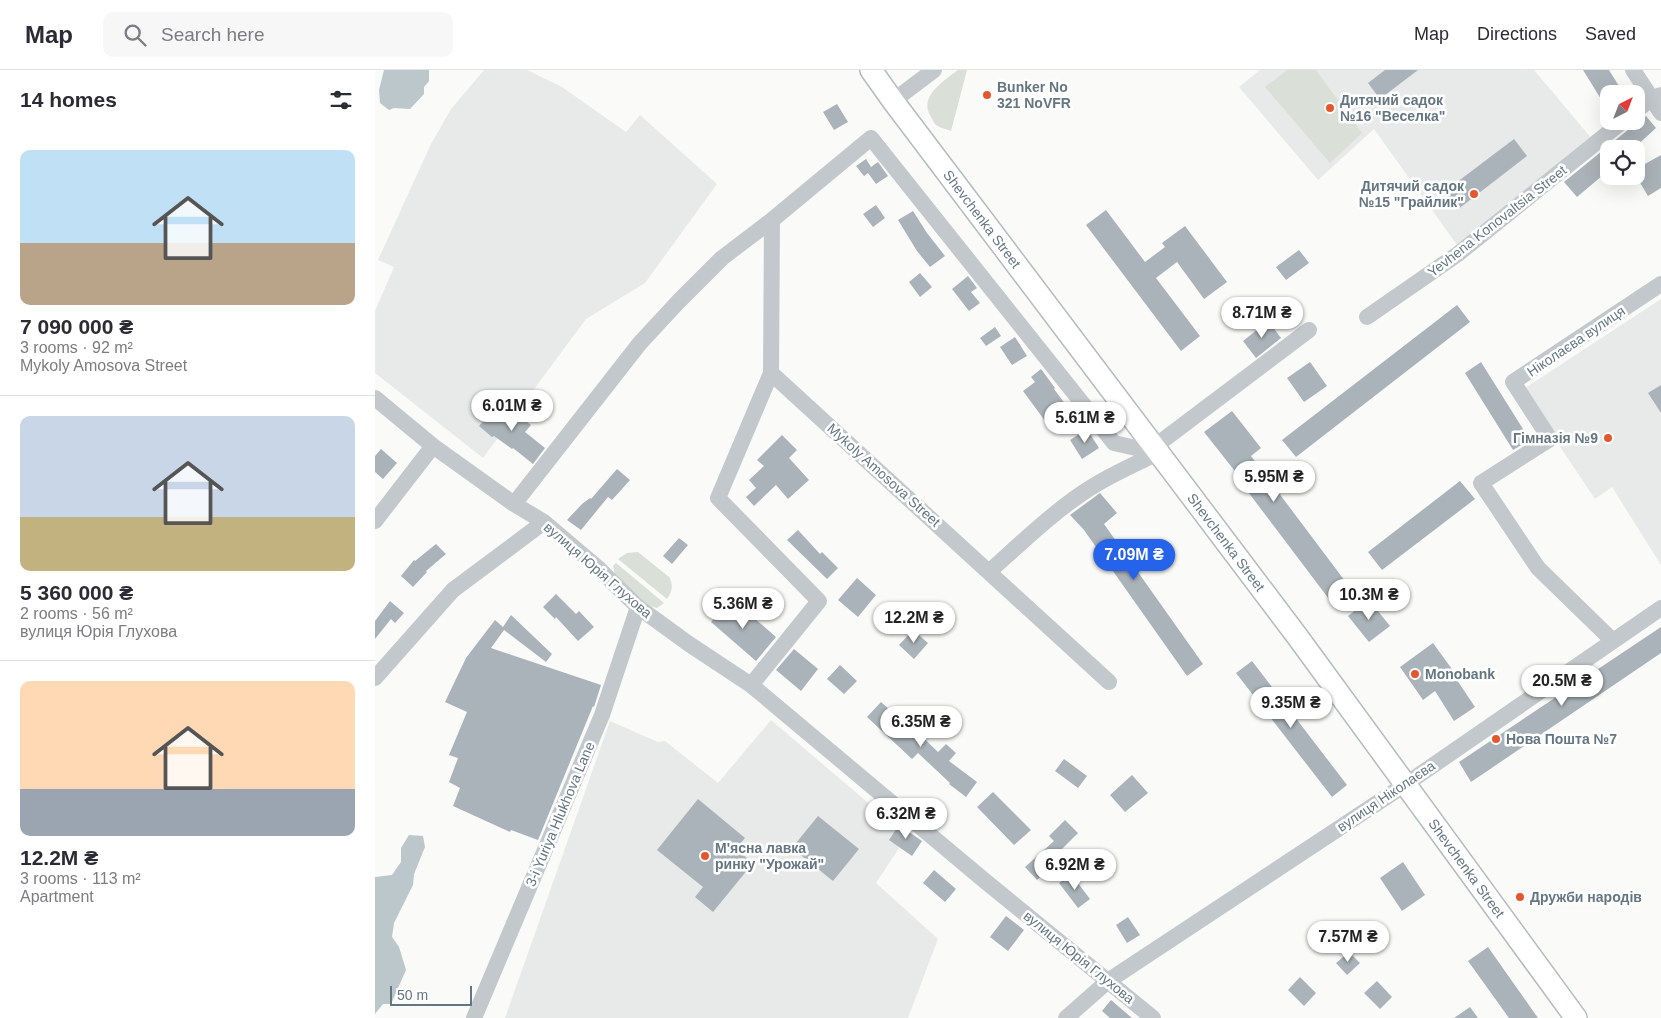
<!DOCTYPE html>
<html lang="en">
<head>
<meta charset="utf-8">
<style>
	body { margin:0; font-family:Arial,sans-serif; background:#f7f7f7; color:#2b2b33; height:100vh; display:flex; flex-direction:column; font-size:19px; white-space:nowrap }
	* { box-sizing:border-box; margin:0 }
	p { font-size:16px; color:#7c7c81 }
	.icon { flex:none; width:28px; height:28px; fill:none; stroke:currentColor; stroke-width:2; stroke-linecap:round; stroke-linejoin:round }
	.map { position:relative; flex:1; overflow:hidden }
	.panel { display:flex; flex-direction:column; background:#fff; width:375px }
	.panel>* { flex:none }
	.needle { width:32px; rotate:42deg }
	.buttons { position:absolute; left:1225px; top:15px; display:grid; gap:10px }
	.buttons a { display:grid; place-items:center; width:45px; height:45px; border-radius:10px; background:#fff; box-shadow:0 5px 20px #0002; font-size:25px }
	.scale { position:absolute; left:15px; bottom:12px; width:82px; box-sizing:border-box; padding-left:5px; border:2px solid #657683; border-top:0; font-size:14px; line-height:18px; white-space:nowrap; color:#657683; -webkit-text-stroke:4px #fff; paint-order:stroke }
	.price { position:absolute; translate:-50% -42px; padding:0 11px; border-radius:18px; background:#fff; color:#222; font-size:16px; line-height:32px; filter:drop-shadow(0 1px 2px #0008) }
	.price::after { content:''; position:absolute; left:50%; top:30px; width:15px; height:11px; margin-left:-8px; background:inherit; clip-path:polygon(0 0,100% 0,50% 100%) }
	.price.current { background:#2563eb; color:#fff }
	ul { padding:0; list-style:none }
	li { display:grid; align-content:center; gap:10px; height:265px; padding:0 20px }
	li+li { border-top:1px solid #e1e1e2 }
	li span { display:grid; place-items:center; height:155px; border-radius:10px; color:#555 }
	li>.icon { margin-inline-start:auto }
	span .icon { width:90px; height:90px; fill:#fffc; stroke-width:1 }
	li b { font-size:21px }
	h2 { display:flex; justify-content:space-between; align-items:center; height:60px; padding:0 20px; font-size:21px }
	header { display:flex; align-items:center; gap:30px; box-sizing:border-box; height:70px; padding:0 25px; background:#fff; border-bottom:1px solid #e1e1e2 }
	header strong { font-size:24px }
	nav { display:flex; gap:28px; margin-inline-start:auto; font-size:18px }
	.search { width:350px; height:45px; background:#f7f7f7; display:flex; align-items:center; gap:12px; box-sizing:border-box; padding:0 18px; border-radius:10px; color:#7c7c81; font-size:19px }
	main { display:flex; flex:1; min-height:0 }
	.map>svg:first-child { display:block }
	.built { fill:#e8e9e9 }
	.green { fill:#dadfd7 }
	.water { fill:#bbc7cb }
	.building { fill:#aab3b9 }
	.lines { fill:none; stroke-linecap:round; stroke-linejoin:round }
	.major-casing { stroke:#b5babe; stroke-width:24 }
	.minor { stroke:#c3c8cc; stroke-width:16 }
	.major { stroke:#fff; stroke-width:21 }
	.poi-dot { fill:#e4572e; stroke:#fff; stroke-width:2 }
	.labels { text-anchor:middle; dominant-baseline:central; stroke-width:5; stroke-linejoin:round; paint-order:stroke }
	.poi-label { font-size:14px; font-weight:bold; fill:#657683; stroke:#fff; text-anchor:start }
	.street-label { font-size:14px; fill:#657683; stroke:#fff }
</style>
</head>
<body>
<header>
<strong>Map</strong>
<div class="search"><svg class="icon" aria-label="search" viewBox="0 0 24 24"><circle cx="10" cy="10" r="6"/><path d="M15 15l6 6"/></svg>Search here</div>
<nav><a>Map</a><a>Directions</a><a>Saved</a></nav>
</header>
<main>
<section class="panel">
<h2>14 homes<svg class="icon" aria-label="filters" viewBox="0 0 24 24"><path d="M4 7h16M4 17h16"/><circle cx="9" cy="7" r="2"/><circle cx="15" cy="17" r="2"/></svg></h2>
<ul>
<li><span style="background:linear-gradient(#bfe0f5 60%,#b9a48a 0)"><svg class="icon" aria-label="home" viewBox="0 0 24 24"><path d="M3 11l9-7 9 7M6 9v11h12V9"/></svg></span><div><b>7 090 000 ₴</b><p>3 rooms · 92 m²</p><p>Mykoly Amosova Street</p></div></li>
<li><span style="background:linear-gradient(#c9d6e8 65%,#c2b280 0)"><svg class="icon" aria-label="home" viewBox="0 0 24 24"><path d="M3 11l9-7 9 7M6 9v11h12V9"/></svg></span><div><b>5 360 000 ₴</b><p>2 rooms · 56 m²</p><p>вулиця Юрія Глухова</p></div></li>
<li><span style="background:linear-gradient(#ffd9b3 70%,#9aa5b1 0)"><svg class="icon" aria-label="home" viewBox="0 0 24 24"><path d="M3 11l9-7 9 7M6 9v11h12V9"/></svg></span><div><b>12.2M ₴</b><p>3 rooms · 113 m²</p><p>Apartment</p></div></li>
</ul>
</section>
<div class="map">
<svg width="1286" height="948" viewBox="0 0 1286 948">
	<rect width="100%" height="100%" fill="#fafaf8"/>
	<path class="built" d="M109 0H152L187 17 251 62 265 45 342 114 270 213 211 249 108 388 0 303V241L19 197 3 190 56 74 76 39Z
		M885 0H1159L1218 70 1085 179 999 59 943 110 864 17Z
		M1286 229V495L1237 417 1220 429 1147 320Z
		M396 650 532 766 501 813 563 869 533 948H130L235 651 283 672 290 671 343 713Z"/>
	<path class="green" d="M583 0H592L576 61C572 59 565 58 561 55 559 53 557 49 555 45 544 26 570 10 583 0Z
		M912 0H941L987 63 955 93 890 17Z
		M263 482 294 507C299 516 297 521 292 529L243 489 252 483Z
		M241 493 289 533 282 538 274 536 241 509 238 496Z"/>
	<path class="water" d="M9 0H54V11L49 17V24L35 39 19 38 14 40 5 33 4 20Z
		M34 765 48 766 50 777 39 804 38 815 19 853 17 867 24 877 31 900 16 934H8L0 944V807L17 805 26 792V778Z"/>
	<path class="building" d="M1010 0H1043L1005 29 993 13Z
		M1208 0H1234L1249 24H1234V42Z
		M462 34 473 52 459 60 448 42Z
		M1271 46 1281 58 1258 79H1234V100L1202 127 1189 112 1254 59 1258 51H1263Z
		M1139 69 1152 86 1082 140 1069 122Z
		M1286 85V118L1273 126 1261 106V99Z
		M491 89 496 97 503 92 513 106 501 114 493 103 489 106 481 96Z
		M501 135 510 148 498 157 488 144Z
		M731 140 770 192 790 177 787 173 810 156 852 212 829 229 802 192 781 208 825 266 806 281 711 155Z
		M538 141 552 163 570 186 555 197 542 181 523 150Z
		M924 180 934 193 911 210 901 197Z
		M545 203 557 217 545 227 534 212Z
		M593 206 602 218 596 222 605 233 594 241 577 219Z
		M1082 235 1095 252 921 387 907 370Z
		M893 251 906 268 881 288 868 271Z
		M620 257 626 266 611 276 605 268Z
		M640 267 652 286 637 295 625 277Z
		M935 292 952 316 929 332 912 308Z
		M1106 292 1155 370 1138 380 1090 303Z
		M666 299 680 318 679 319 697 343 676 359 648 321 660 312 656 307Z
		M1286 315V343L1273 323Z
		M126 332 143 347 144 346 156 355 150 362 170 378 158 394 138 378 137 379 119 366 117 367 104 356Z
		M857 341 886 378 876 386 976 519 957 533 861 406 863 405 829 362Z
		M712 359 724 378 707 389 695 370Z
		M407 365 422 380 414 388 434 410 413 429 401 415 379 436 371 427 381 418 374 410 389 396 382 390Z
		M6 379 22 393 8 409 0 402V386Z
		M242 399 255 410 237 430 233 427 206 460 192 450 207 434 215 428 216 429Z
		M1085 411 1100 429 1007 500 993 482Z
		M725 423 742 443 729 454 828 594 812 606 709 460 695 445Z
		M423 460 445 484 447 482 463 498 452 509 412 470Z
		M304 468 313 475 297 494 288 486Z
		M61 474 71 484 51 501 52 502 38 517 26 506 39 490 40 491Z
		M482 508 501 525 483 547 463 530Z
		M181 524 201 544 204 541 219 557 203 571 181 547 180 549 168 537Z
		M356 528 401 567 381 591 336 552Z
		M994 530 1015 556 994 572 973 546Z
		M15 531 29 543 20 553 16 549 0 569V551Z
		M136 545 177 584 171 592 129 560 116 578 226 615 219 637 218 636 163 770 136 760 135 762 78 736 85 718 74 712 83 688 74 685 92 642 70 632 91 588 120 550 128 557Z
		M1286 557V583L1096 712 1084 692Z
		M538 560 553 573 539 589 524 575Z
		M1058 573 1082 606 1080 607 1100 637 1079 651 1060 621 1048 630 1025 597Z
		M419 579 443 599 426 621 401 600Z
		M877 591 972 715 957 727 861 603Z
		M465 595 482 611 469 624 452 609Z
		M506 632 535 658 536 656 563 682 571 674 581 683 574 691 602 712 591 727 574 714 575 713 543 683 537 689 492 647Z
		M689 689 712 706 703 718 680 701Z
		M757 705 773 723 750 742 735 725Z
		M618 722 656 760 639 775 602 737Z
		M323 729 370 768 361 779 378 793 338 842 320 827 328 817 282 780Z
		M443 746 484 779 458 811 417 778Z
		M690 750 703 763 681 785 685 789 662 810 650 797 679 771 674 766Z
		M524 755 547 771 537 786 514 770Z
		M1028 792 1050 825 1027 841 1005 808Z
		M559 800 581 819 570 832 548 813Z
		M696 804 715 829 703 838 684 813Z
		M631 846 649 860 633 881 615 867Z
		M753 847 765 865 752 873 741 855Z
		M1113 877 1163 948H1134L1093 891Z
		M974 882 985 893 972 905 961 893Z
		M925 907 941 923 929 936 913 920Z
		M1002 911 1017 927 1005 939 989 923Z
		M736 930 757 948H735L727 941Z
		M1095 937 1103 948H1079Z"/>
	<g class="lines">
		<g class="major-casing">
			<g id="major">
				<path id="s1" d="M496 0 518 31 922 566 1201 948"/>
			</g>
		</g>
		<path class="minor" d="M1258 0 1286 43
			M518 31 559 0
			M1261 41 1277 28 1286 25
			M397 150 396 303 734 612
			M992 247 1083 184 1248 51
			M0 328 58 376 139 434 169 452 222 497 263 537 314 574 376 615 610 811 778 948
			M779 377 934 260
			M139 434 265 273 303 232 347 188 397 150 496 68 739 373 783 383
			M0 451 58 376
			M615 501C645 474 675 445 709 422 732 406 758 395 783 383
			M1238 571 1163 498 1106 413 1175 369 1138 312 1286 214
			M0 608 78 520 169 452
			M376 615 444 531 343 428 396 303
			M99 948 227 645 263 537
			M691 948 733 911 1031 714 1286 538"/>
		<use href="#major" class="major"/>
	</g>
	<g class="poi-dot">
		<circle cx="612" cy="25" r="5"/>
		<circle cx="955" cy="38" r="5"/>
		<circle cx="1099" cy="124" r="5"/>
		<circle cx="1233" cy="368" r="5"/>
		<circle cx="1040" cy="604" r="5"/>
		<circle cx="1121" cy="669" r="5"/>
		<circle cx="330" cy="786" r="5"/>
		<circle cx="1145" cy="827" r="5"/>
	</g>
	<g class="labels">
		<g class="poi-label">
			<text x="622" y="17">Bunker No<tspan x="622" dy="16">321 NoVFR</tspan></text>
			<text x="965" y="30">Дитячий садок<tspan x="965" dy="16">№16 "Веселка"</tspan></text>
			<text x="1089" y="116" text-anchor="end">Дитячий садок<tspan x="1089" dy="16">№15 "Грайлик"</tspan></text>
			<text x="1223" y="368" text-anchor="end">Гімназія №9</text>
			<text x="1050" y="604">Monobank</text>
			<text x="1131" y="669">Нова Пошта №7</text>
			<text x="340" y="778">М'ясна лавка<tspan x="340" dy="16">ринку "Урожай"</tspan></text>
			<text x="1155" y="827">Дружби народів</text>
		</g>
		<g class="street-label">
			<text stroke="none"><textPath href="#s1" startOffset="186">Shevchenka Street</textPath></text>
			<text transform="translate(1122 151) rotate(-38)">Yevhena Konovaltsia Street</text>
			<text transform="translate(1201 271) rotate(-34)">Ніколаєва вулиця</text>
			<text transform="translate(509 405) rotate(42)">Mykoly Amosova Street</text>
			<text stroke="none"><textPath href="#s1" startOffset="591">Shevchenka Street</textPath></text>
			<text transform="translate(223 500) rotate(41)">вулиця Юрія Глухова</text>
			<text transform="translate(1011 726) rotate(-34)">вулиця Ніколаєва</text>
			<text transform="translate(185 744) rotate(-67)">3-i Yuriya Hlukhova Lane</text>
			<text stroke="none"><textPath href="#s1" startOffset="996">Shevchenka Street</textPath></text>
			<text transform="translate(704 887) rotate(39)">вулиця Юрія Глухова</text>
		</g>
	</g>
</svg>
<div class="buttons">
<a><svg class="needle" viewBox="-14 -14 28 28"><path d="M0-13l5 13h-10z" fill="#e53935"/><path d="M0 13l5-13h-10z" fill="#7c7c81"/></svg></a>
<a><svg class="icon" aria-label="locate" viewBox="0 0 24 24"><circle cx="12" cy="12" r="6"/><path d="M12 2v4M12 18v4M2 12h4M18 12h4"/></svg></a>
</div>
<div class="scale">50 m</div>
<b class="price" style="left:887px;top:269px">8.71M ₴</b>
<b class="price" style="left:137px;top:362px">6.01M ₴</b>
<b class="price" style="left:710px;top:374px">5.61M ₴</b>
<b class="price" style="left:899px;top:433px">5.95M ₴</b>
<b class="price current" style="left:759px;top:511px">7.09M ₴</b>
<b class="price" style="left:994px;top:551px">10.3M ₴</b>
<b class="price" style="left:368px;top:560px">5.36M ₴</b>
<b class="price" style="left:539px;top:574px">12.2M ₴</b>
<b class="price" style="left:1187px;top:637px">20.5M ₴</b>
<b class="price" style="left:916px;top:659px">9.35M ₴</b>
<b class="price" style="left:546px;top:678px">6.35M ₴</b>
<b class="price" style="left:531px;top:770px">6.32M ₴</b>
<b class="price" style="left:700px;top:821px">6.92M ₴</b>
<b class="price" style="left:973px;top:893px">7.57M ₴</b>
</div>
</main>
</body>
</html>
